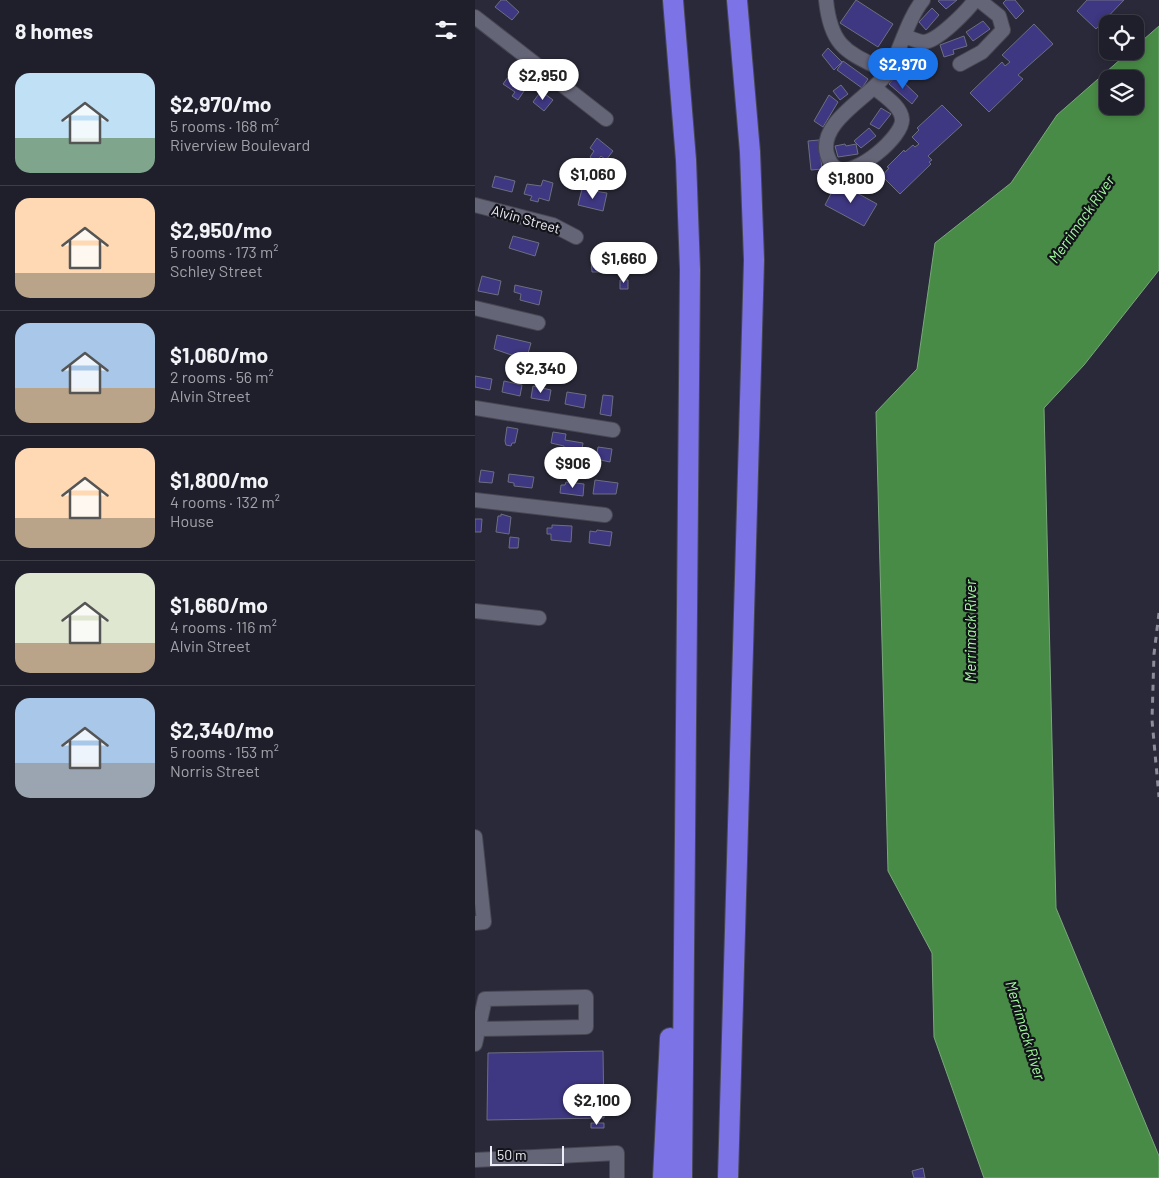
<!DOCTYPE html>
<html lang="en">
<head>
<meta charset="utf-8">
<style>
	body { margin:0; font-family:Barlow,sans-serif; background:#2c2c37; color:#f1f3f6; height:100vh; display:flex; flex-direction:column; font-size:19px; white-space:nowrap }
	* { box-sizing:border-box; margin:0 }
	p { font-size:16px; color:#a1a2a9 }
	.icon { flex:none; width:28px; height:28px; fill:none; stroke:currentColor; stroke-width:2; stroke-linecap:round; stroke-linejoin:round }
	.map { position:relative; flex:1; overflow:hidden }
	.details { display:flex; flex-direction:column; background:#1f1f2b; width:475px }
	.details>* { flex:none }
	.fabs { position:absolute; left:624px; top:15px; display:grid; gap:10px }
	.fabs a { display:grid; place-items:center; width:45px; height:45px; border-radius:10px; background:#1f1f2b; box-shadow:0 2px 8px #0003,0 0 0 1px #3c3d47; font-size:25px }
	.scale { position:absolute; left:15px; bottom:12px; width:74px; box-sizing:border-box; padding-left:5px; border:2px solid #ededf8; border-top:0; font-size:14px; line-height:18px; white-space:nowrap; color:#ededf8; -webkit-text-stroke:4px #13131a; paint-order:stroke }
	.price { position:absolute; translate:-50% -42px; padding:0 11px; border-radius:18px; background:#fff; color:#222; font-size:16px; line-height:32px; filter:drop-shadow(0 1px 2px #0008) }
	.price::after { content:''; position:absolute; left:50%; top:30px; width:15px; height:11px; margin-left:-8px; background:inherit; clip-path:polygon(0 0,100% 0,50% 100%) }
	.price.selected { background:#1a73e8; color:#fff }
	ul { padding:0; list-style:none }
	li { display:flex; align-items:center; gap:15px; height:125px; padding:0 15px }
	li+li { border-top:1px solid #3c3d47 }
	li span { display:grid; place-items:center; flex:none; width:140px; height:100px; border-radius:15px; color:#555 }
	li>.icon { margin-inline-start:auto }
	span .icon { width:60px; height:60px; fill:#fffc; stroke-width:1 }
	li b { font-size:21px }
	h2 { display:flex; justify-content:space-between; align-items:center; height:60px; padding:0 15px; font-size:21px }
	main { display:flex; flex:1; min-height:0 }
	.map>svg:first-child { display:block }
	.water { fill:#488b46; stroke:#7aa87b; fill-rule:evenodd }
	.building { fill:#3e3781; stroke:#6e6e81 }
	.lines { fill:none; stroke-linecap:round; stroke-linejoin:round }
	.minor-casing { stroke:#474754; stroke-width:16 }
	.highway-casing { stroke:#474754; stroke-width:22 }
	.minor { stroke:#656578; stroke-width:14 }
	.highway { stroke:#7c73e7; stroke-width:20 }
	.rail { stroke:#8b8b99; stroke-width:3; stroke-dasharray:6 6; stroke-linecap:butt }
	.labels { text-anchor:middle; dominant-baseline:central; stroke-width:4.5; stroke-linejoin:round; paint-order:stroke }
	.street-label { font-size:14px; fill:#ededf8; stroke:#13131a }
	.water-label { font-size:15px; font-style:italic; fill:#a1fa9d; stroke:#13131a }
</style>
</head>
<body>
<main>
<section class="details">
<h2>8 homes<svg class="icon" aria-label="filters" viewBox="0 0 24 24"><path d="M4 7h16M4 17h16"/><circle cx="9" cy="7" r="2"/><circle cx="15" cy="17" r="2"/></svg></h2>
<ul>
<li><span style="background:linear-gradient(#bfe0f5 65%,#7fa58c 0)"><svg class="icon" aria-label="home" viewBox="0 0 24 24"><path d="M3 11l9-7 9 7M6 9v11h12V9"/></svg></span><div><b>$2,970/mo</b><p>5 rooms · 168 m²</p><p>Riverview Boulevard</p></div></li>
<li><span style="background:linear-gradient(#ffd9b3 75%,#b9a48a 0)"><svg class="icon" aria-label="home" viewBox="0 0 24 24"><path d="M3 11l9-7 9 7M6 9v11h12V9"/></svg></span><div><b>$2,950/mo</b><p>5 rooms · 173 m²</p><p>Schley Street</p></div></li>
<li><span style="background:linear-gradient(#a9c7e8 65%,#b9a48a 0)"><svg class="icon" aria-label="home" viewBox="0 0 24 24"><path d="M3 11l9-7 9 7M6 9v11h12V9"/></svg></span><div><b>$1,060/mo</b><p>2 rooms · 56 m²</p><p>Alvin Street</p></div></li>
<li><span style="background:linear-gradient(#ffd9b3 70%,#b9a48a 0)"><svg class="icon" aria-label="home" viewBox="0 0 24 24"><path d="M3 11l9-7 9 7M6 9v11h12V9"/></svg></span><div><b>$1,800/mo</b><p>4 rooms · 132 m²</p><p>House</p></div></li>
<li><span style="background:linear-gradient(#dfe7d0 70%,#b9a48a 0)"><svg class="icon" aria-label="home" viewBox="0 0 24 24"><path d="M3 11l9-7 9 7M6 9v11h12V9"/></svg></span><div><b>$1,660/mo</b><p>4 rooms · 116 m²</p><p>Alvin Street</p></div></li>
<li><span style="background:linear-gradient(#a9c7e8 65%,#9aa5b1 0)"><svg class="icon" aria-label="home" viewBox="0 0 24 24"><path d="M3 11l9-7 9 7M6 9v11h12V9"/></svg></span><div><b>$2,340/mo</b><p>5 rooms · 153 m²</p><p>Norris Street</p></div></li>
</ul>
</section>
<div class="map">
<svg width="684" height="1178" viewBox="0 0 684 1178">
	<rect width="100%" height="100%" fill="#292939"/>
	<path class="water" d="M684 26V270L609 365 569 408 581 908 684 1156V1178H509L459 1037 457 953 413 871 401 412 442 369 460 243 536 183 582 115 655 51H660V47ZM632 79H660V106H632Z"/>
	<path class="building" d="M26 0H31L44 12 37 20 20 7Z
		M381 0 418 24 403 47 365 23Z
		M465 0H482L471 9 463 1Z
		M531 0H540L549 11 541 19 528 3Z
		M612 0H649L621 29 602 11Z
		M457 8 464 15 451 30 444 22Z
		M508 21 515 29 498 41 491 32Z
		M559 24 578 44 543 75 548 79 514 112 495 93 527 62 530 66 535 62 527 55Z
		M489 36 492 46 478 50 479 54 469 57 465 45Z
		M353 48 367 62 359 70 347 55Z
		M368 61 393 79 387 88 362 70Z
		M36 73 53 85 43 100 37 96 40 92 28 84Z
		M421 75 443 96 437 104 414 84Z
		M366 85 373 94 365 100 358 91Z
		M66 91 78 100 69 111 58 102Z
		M354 95 363 102 348 127 339 121Z
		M467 105 487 125 453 156 457 160 454 162 456 164 425 194 407 176 414 168 412 167 429 150 430 152 438 145 440 147 444 144 437 137 444 130 442 128Z
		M406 108 416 114 404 129 395 124Z
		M394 128 401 136 386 148 379 141Z
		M122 138 138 151 131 160 126 156 121 162 115 157 119 151 115 148Z
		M344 140 347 169 336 170 333 141Z
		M370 144 371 146 381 144 383 154 363 157 360 146Z
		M20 176 40 181 37 192 17 187Z
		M68 180 78 183 74 201 64 198 63 202 55 200 57 196 49 194 52 184 66 186Z
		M362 182 402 204 389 226 350 205Z
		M107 189 132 193 128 211 103 205Z
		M38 236 64 243 60 256 34 248Z
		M124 257 134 258V272H117L116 258Z
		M7 276 26 281 23 295 3 291Z
		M145 280H153V289H145Z
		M40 285 67 291 64 305 45 300 46 294 39 292Z
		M22 335 56 343 51 360 19 349Z
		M0 376 17 379 15 390 0 387Z
		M29 381 47 385 45 396 27 392Z
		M58 386 76 390 74 401 56 398Z
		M92 392 111 395 109 408 90 404Z
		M128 395 138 396 136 416 125 414Z
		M32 427 43 429 40 443H37L36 446 31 445 30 441Z
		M78 432 91 434 90 440 108 443 106 456 94 455 95 451 89 450V446L76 443Z
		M123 447 137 449 135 462 121 459Z
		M6 470 19 472 17 483 4 482Z
		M34 474 59 477 57 488 39 486V483L33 482Z
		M120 480 143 483 141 494H118Z
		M91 482 109 484 108 496 85 493 86 485H90Z
		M26 514 36 517 34 534 21 532 23 516H26Z
		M0 519H7L6 532H0Z
		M77 525 97 526 96 542 76 540V534H72V528H77Z
		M122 530 137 532 135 546 114 543 115 531 121 532Z
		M35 537 44 538 43 548H34Z
		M128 1051 129 1118 12 1120 13 1053Z
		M116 1123H129V1128H116Z
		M448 1168 450 1178H439L437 1171Z"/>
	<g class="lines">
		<g class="minor-casing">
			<path id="minor" d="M351 0C356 49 373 52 412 72
				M0 17 131 119
				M430 36C435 38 443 42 449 42 463 41 492 11 500 0
				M485 64 507 52 528 30 524 16 504 0
				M400 88C409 96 426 106 427 119 429 136 380 177 363 169 356 166 354 160 352 154 343 121 397 96 413 72 426 49 432 20 448 0
				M0 205 78 225 101 237
				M0 308 63 323
				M0 408 138 430
				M0 500 130 515
				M0 611 64 618
				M0 837 9 922 0 923
				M0 1044 10 999 111 997V1027L4 1029
				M0 1160 142 1153V1178"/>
		</g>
		<g class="highway-casing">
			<path id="highway" d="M198 0 211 160 215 270 207 1178
				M188 1178 195 1038
				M253 1178 279 260 275 152 262 0"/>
		</g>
		<use href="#minor" class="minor"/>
		<use href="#highway" class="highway"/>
		<path class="rail" d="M684 613 679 654 677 720 684 797"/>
	</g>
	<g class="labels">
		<g class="street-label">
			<text transform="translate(51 219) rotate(16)">Alvin Street</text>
		</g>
		<g class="water-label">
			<text transform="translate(606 219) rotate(-55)">Merrimack River</text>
			<text transform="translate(495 631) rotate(-90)">Merrimack River</text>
			<text transform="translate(551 1030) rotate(73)">Merrimack River</text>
		</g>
	</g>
</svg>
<div class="fabs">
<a><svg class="icon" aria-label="locate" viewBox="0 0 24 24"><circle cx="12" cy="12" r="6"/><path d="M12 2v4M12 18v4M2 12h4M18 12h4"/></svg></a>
<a><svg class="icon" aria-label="layers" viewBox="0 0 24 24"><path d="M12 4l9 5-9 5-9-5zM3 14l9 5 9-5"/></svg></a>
</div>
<div class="scale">50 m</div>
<b class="price selected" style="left:428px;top:90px">$2,970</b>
<b class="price" style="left:68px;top:101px">$2,950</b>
<b class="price" style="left:118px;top:200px">$1,060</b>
<b class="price" style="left:376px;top:204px">$1,800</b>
<b class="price" style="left:149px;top:284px">$1,660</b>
<b class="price" style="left:66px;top:394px">$2,340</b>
<b class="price" style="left:98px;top:489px">$906</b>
<b class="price" style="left:122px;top:1126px">$2,100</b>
</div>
</main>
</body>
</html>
